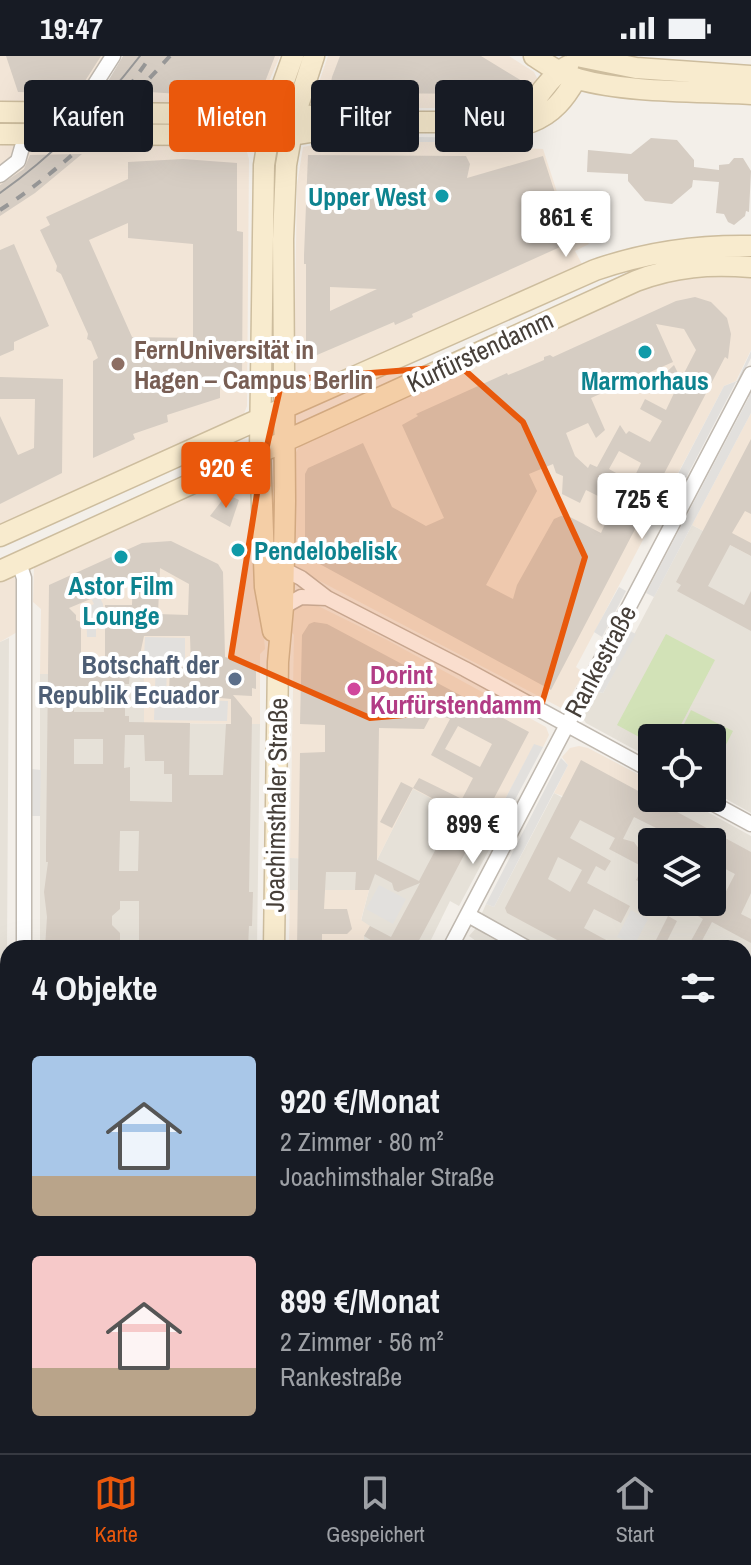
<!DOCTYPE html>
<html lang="de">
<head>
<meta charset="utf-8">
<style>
	body { margin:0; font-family:"Archivo Narrow",sans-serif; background:#242831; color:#f1f3f6; height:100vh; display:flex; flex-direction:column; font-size:30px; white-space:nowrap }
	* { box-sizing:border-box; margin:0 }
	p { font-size:26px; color:#9ea1a6 }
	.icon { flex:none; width:44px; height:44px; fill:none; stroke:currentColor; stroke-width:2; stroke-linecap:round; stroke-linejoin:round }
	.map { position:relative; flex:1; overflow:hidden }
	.panel { position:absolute; left:0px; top:884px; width:752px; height:514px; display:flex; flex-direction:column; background:#171b24; border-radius:24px 24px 0 0; box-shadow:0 8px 32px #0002 }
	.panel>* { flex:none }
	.top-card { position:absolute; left:24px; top:24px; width:704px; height:72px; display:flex; gap:16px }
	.fabs { position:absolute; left:638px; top:668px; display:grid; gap:16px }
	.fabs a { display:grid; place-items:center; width:88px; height:88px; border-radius:8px; background:#171b24; box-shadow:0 8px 32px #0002; font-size:40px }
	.price { position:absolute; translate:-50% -68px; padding:0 18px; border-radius:8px; background:#fff; color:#222; font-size:26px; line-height:52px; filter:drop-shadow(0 2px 4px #0008) }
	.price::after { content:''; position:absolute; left:50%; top:48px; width:24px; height:18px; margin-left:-12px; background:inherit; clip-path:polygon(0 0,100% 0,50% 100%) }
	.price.on { background:#ea580c; color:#fff }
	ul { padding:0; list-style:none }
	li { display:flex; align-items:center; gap:24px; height:200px; padding:0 32px }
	li span { display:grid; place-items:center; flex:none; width:224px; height:160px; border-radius:8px; color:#555 }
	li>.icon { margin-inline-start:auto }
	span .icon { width:96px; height:96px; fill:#fffc; stroke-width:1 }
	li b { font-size:34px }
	h2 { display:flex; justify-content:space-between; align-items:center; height:96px; padding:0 32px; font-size:34px }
	.chip { padding:0 28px; border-radius:8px; background:#171b24; box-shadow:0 8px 32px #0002; font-size:28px; line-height:72px }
	.chip.on { background:#ea580c; color:#fff }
	.status { display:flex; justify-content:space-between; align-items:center; height:56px; padding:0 40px; background:#171b24; direction:ltr }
	.status svg { height:22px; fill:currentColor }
	.tab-bar { display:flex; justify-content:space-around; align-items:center; height:112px; border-top:2px solid #363941; background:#171b24; font-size:22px; color:#9ea1a6 }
	.tab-bar a { display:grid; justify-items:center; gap:4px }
	.tab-bar .on { color:#ea580c }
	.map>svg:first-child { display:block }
	.residential { fill:#e6e1d8; fill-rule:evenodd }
	.commercial { fill:#f2e5d7 }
	.education { fill:#eae3d5 }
	.green { fill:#d2e2b7 }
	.parking { fill:#e2e0dd }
	.building { fill:#d6cdc3; fill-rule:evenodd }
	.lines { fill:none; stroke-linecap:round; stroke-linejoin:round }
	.street-casing { stroke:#c0b9b0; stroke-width:17 }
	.secondary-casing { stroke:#cdbd9e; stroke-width:23 }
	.street { stroke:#fff; stroke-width:14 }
	.secondary { stroke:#f8ebce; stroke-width:20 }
	.tram { stroke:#979797; stroke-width:2 }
	.rail { stroke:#979797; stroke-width:4; stroke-dasharray:10 10; stroke-linecap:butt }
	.marked { fill:#e8590c; fill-opacity:0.2; stroke:#e8590c; stroke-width:6; stroke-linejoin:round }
	.culture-dot { fill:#0f9aa8; stroke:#fff; stroke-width:3 }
	.education-dot { fill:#8d6e63; stroke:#fff; stroke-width:3 }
	.service-dot { fill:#5c6f8a; stroke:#fff; stroke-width:3 }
	.hotel-dot { fill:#d1479c; stroke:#fff; stroke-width:3 }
	.labels { text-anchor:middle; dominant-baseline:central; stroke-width:8; stroke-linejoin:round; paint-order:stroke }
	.culture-label { font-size:26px; font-weight:bold; fill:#0d838f; stroke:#fff }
	.education-label { font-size:26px; font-weight:bold; fill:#785e54; stroke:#fff; text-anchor:start }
	.street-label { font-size:26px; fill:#463f39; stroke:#fff }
	.service-label { font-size:26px; font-weight:bold; fill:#4e5e75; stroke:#fff; text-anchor:end }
	.hotel-label { font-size:26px; font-weight:bold; fill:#b23c85; stroke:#fff; text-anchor:start }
</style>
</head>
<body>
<div class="status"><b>19:47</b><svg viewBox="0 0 49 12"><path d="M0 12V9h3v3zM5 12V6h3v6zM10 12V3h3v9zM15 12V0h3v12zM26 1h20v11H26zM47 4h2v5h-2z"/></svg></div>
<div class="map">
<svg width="751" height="1397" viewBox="0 0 751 1397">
	<rect width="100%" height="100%" fill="#f3efe9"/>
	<path class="residential" d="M692 469 751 500V757L712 735V682H652V703L586 667 582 661 595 635 603 637Z
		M9 582 6 1048 8 1089 0 1092V586Z
		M40 618H145V667L260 668 257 892H40Z
		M645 722 652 726V742H682L751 780V1004L744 1000V892H545L493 864 485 863 482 857 486 848 494 851 554 737 590 756 623 761ZM652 786H712V846H652Z
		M413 732 498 777 459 850 450 845 427 892H364L361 865 369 834H290V802L377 804Z
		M477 871 484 873 486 879 510 892H472L476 885 469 880Z
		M744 1018 751 1022V1182L744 1180Z
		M8 1137V1326L0 1331V1138Z
		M744 1232 751 1234V1371L746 1380 744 1379Z
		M8 1353V1390H265L266 1397H0V1359Z
		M302 1390H707L715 1397H303Z"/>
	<path class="commercial" d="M0 0H120L85 47H0Z
		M180 0H280L263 39 255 47H138Z
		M328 0H509L534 16 538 24 521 49 514 52H322L315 48V38Z
		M521 81 523 92 543 93 559 142 589 188 575 195 582 208 325 324 314 328 301 323 294 312 297 129 303 91 328 86H510L514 82Z
		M0 87 236 89 246 93 249 103 247 350 244 358 0 471Z
		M702 218 751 221V294L736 325 724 330 576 611 584 617 563 653 295 512 294 400 300 389 646 231 675 222Z
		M751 357V500L692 469Z
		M237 418 248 422 252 437V484L256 491 265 593 260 598V668L144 667V618H40L41 553 33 546 34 510Z
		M7 521H13L18 525 19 575 0 586V525Z
		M305 547 316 549 387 584 546 671 549 679 543 691 534 689 493 766 499 770 498 777 413 733 377 804 290 802 294 579 290 574 293 554Z
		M579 690 588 692 645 722 623 761 554 737 568 709 562 701 570 692Z
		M290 834H369L361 864 370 870 364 880V892H289Z"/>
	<path class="education" d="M102 1390H256V1397H102Z"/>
	<path class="green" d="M666 578 715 604 674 682H652V688L617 669Z
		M691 654 733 675 712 716V682H677Z"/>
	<path class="parking" d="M414 81 514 82 510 86H414Z
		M751 295V302L739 326H736L662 468 654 464 724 330 737 325Z
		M751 332V357L654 541 646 537 749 341 747 340Z
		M619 531 626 535 602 581 594 576Z
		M99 540 103 548 104 566H96V581H87L86 552 94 548 92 544Z
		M628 574 636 578 603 637 595 635Z
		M145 581 185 582V608H167L166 643 228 645 227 665 154 664 156 602 144 601Z
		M534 688 543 691 500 772 493 766Z
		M561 702 568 709 494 851 486 848Z
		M31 713 41 714 40 760H31Z
		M379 829 406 843 393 868 366 853Z
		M631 854 648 863 634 890 617 881Z
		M363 1390H442L443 1397H364Z"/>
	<path class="building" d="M6 0H101L78 36 49 37 18 36Z
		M123 0H275L260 39 255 43 149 36 101 37Z
		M340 0H481L522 25 519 38 329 37 332 21Z
		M651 82 677 84 694 104V111L719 114V109L729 108 734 102H743L751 115 749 156 746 155 745 160 734 169 728 166 724 158 716 157 719 126 693 124 692 131 672 148 645 145 628 125V118L587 116 588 94 631 98Z
		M82 98 35 137 0 160V129L24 113 30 99Z
		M308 99 466 100 470 108 467 122 543 100 557 143 580 182 412 258 413 261 395 269 394 266 310 302 306 296V208H304V199ZM330 231 377 233 330 255Z
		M183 103 237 107V175L243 176 242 325 220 330V342L167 359 168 366 133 378 135 383 93 402V305L98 302 91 285 87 283 88 278 61 218 56 215 57 210 40 174 50 169 46 161 128 123V106ZM128 167V182L193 188V282L132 281 89 184Z
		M14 188 49 270 14 286V294L0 300V194Z
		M695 241 711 246 727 262 731 278 728 303 725 301 551 634 305 500V418L308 412 363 387 392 451 426 470 444 462 402 369 418 360 416 358 507 317 508 319 518 315 544 304V301L550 299 553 301 676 245ZM656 268 684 273 696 294 681 323 674 309 657 325 675 335 666 354 645 343 640 353 662 365 650 386 629 375 626 378 620 369 597 411 590 408 588 412 575 400 566 377 588 367 596 382 605 374 591 342 600 338 598 334 622 324 623 328 673 306ZM619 395 641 407 632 426 609 413ZM553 408 556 417 563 420 562 438 580 447 586 434 616 449 608 462 621 469 606 466 601 477 570 461 561 460 554 463 517 529 513 543 486 529 537 435 529 418Z
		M0 321 63 323 62 417 0 448V360L18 399 34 392 35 343H0Z
		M751 383V458L745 455 732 477 751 487V500L730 489 708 530 744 549 751 535V575L677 535 681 529 676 526Z
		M227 438 239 444 230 471 210 460Z
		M171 485 218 508 223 516 225 601 252 608 256 614V633L252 632V640L233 639 252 662 249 836H253L252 870H249L248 892H139V845H120V853L112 860V869L120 877V892H45L47 861 44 836 48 806H46V793L49 529 142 487ZM160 512 189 528 188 559 158 558ZM133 520 132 549H105V603H81V573L85 568 76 564V559L69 552 112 534V531ZM144 580H190L191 611H170L169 637 231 643V668H226L223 719H189L190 667 129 666V660H125V628H129L130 614 139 603ZM74 631H103L104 656H74ZM125 679H144L145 705H164V718H172V746L130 745V711L124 712ZM74 683H103V708H74ZM120 775H139L138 815H119Z
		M314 566 327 568 529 676 415 892H384L364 880 370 870 391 881 420 827 398 836 394 834 392 827 375 818 369 834H355L356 816H326L324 853H347L352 873 347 878H322V892H297L300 697 325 696V669L300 668 302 579 309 568ZM433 656 450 663 431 699 473 722 462 743 419 722 413 732 456 755 419 825 377 804 379 672 424 673ZM458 670 492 688 480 711 445 693Z
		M581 704 751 796V837L741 858 751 863V887L712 866 698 892H687L703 863 686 853 690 846H712V842L720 847 735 818 712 806V786H652V832L636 824 643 811 609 793 615 782 580 764 570 782 611 805 605 815 596 810 587 827 630 850 621 867 594 853 584 872 621 892H572L507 857 505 852ZM634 761 656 772 642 797 634 786 623 783ZM558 801 582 814 570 836 548 823Z
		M401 726 413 732 392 772 380 766Z
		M668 860 677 865 665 889 656 884Z"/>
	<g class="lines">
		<g class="street-casing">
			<path id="street" d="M76 58 113 0
				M0 119 18 105 22 91
				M19 507 24 522V892
				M283 513 301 522 327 542 465 613 652 715
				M283 551 301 541 327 542
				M703 742 751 768
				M468 859 527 892
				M450 892 751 318
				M744 1010 751 1014
				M0 1341 8 1336
				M720 1390 729 1397"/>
		</g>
		<g class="secondary-casing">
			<path id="secondary" d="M534 0C548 9 562 19 578 23 627 37 699 35 751 38
				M577 0 636 12 751 20
				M0 56 295 59 348 62 361 66H531C553 58 565 42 576 23
				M524 65C530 48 553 17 568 10
				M0 78 292 79 354 69
				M0 480C198 390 396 302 595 214 646 196 697 189 751 190
				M0 515 636 225C675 210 710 208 751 211
				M273 575 265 531 260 395 264 109 272 59 293 0
				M274 892 278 606 283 551 285 445 283 183 286 109 295 59 314 0
				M0 1100 8 1098
				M0 1130 8 1128
				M744 1189 751 1192
				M744 1216 751 1219
				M275 1390 276 1397
				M293 1390 294 1397
				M745 1397 751 1387"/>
		</g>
		<use href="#street" class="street"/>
		<use href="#secondary" class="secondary"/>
		<path class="tram" d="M0 137C54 99 99 53 140 0"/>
		<path class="rail" d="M128 32 151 0
			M0 154C65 112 118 57 170 0"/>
	</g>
	<path class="marked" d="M460 310 523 366 585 501 542 647 370 662 231 601 259 425 282 324Z"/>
	<g class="culture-dot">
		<circle cx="442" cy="140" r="8"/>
		<circle cx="645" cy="296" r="8"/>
		<circle cx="238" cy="494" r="8"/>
		<circle cx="121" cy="501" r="8"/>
	</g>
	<circle class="education-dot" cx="118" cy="308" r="8"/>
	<circle class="service-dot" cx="235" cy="623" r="8"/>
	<circle class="hotel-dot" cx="354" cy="633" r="8"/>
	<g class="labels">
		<g class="culture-label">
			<text x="426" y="140" text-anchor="end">Upper West</text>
			<text x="645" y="324">Marmorhaus</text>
			<text x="254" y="494" text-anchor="start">Pendelobelisk</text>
			<text x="121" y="529">Astor Film<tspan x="121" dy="30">Lounge</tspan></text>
		</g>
		<g class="education-label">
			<text x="134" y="293">FernUniversität in<tspan x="134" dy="30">Hagen – Campus Berlin</tspan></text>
		</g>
		<g class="street-label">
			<text transform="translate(480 295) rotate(-25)">Kurfürstendamm</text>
			<text transform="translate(600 605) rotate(-62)">Rankestraße</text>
			<text transform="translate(276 749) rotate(-89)">Joachimsthaler Straße</text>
		</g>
		<g class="service-label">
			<text x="219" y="608">Botschaft der<tspan x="219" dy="30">Republik Ecuador</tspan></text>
		</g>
		<g class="hotel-label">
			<text x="370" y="618">Dorint<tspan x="370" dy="30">Kurfürstendamm</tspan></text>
		</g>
	</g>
</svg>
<div class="fabs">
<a><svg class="icon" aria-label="locate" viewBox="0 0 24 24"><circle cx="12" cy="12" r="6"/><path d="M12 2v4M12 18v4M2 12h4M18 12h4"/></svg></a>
<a><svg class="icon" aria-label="layers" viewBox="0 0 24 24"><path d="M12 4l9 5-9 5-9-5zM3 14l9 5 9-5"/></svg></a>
</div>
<b class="price" style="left:566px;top:203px">861 €</b>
<b class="price on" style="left:226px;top:454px">920 €</b>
<b class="price" style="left:642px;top:485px">725 €</b>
<b class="price" style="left:473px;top:810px">899 €</b>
<div class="top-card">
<a class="chip">Kaufen</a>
<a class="chip on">Mieten</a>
<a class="chip">Filter</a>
<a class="chip">Neu</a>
</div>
<section class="panel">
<h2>4 Objekte<svg class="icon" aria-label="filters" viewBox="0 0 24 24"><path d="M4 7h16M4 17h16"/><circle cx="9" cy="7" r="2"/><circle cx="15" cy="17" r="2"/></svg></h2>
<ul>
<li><span style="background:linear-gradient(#a9c7e8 75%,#b9a48a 0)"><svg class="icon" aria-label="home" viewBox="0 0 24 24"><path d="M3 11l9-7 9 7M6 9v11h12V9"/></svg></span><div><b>920 €/Monat</b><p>2 Zimmer · 80 m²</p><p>Joachimsthaler Straße</p></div></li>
<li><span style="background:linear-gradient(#f6c9c9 70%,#b9a48a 0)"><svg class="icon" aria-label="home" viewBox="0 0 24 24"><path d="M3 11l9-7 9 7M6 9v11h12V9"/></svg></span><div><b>899 €/Monat</b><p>2 Zimmer · 56 m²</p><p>Rankestraße</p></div></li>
</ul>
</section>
</div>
<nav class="tab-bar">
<a class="on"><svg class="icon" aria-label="map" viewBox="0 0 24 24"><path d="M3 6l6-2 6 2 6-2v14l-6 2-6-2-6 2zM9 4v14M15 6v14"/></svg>Karte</a>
<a><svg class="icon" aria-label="saved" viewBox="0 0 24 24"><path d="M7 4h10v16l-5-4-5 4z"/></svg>Gespeichert</a>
<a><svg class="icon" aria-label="home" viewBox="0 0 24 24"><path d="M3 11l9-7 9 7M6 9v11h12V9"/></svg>Start</a>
</nav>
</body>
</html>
